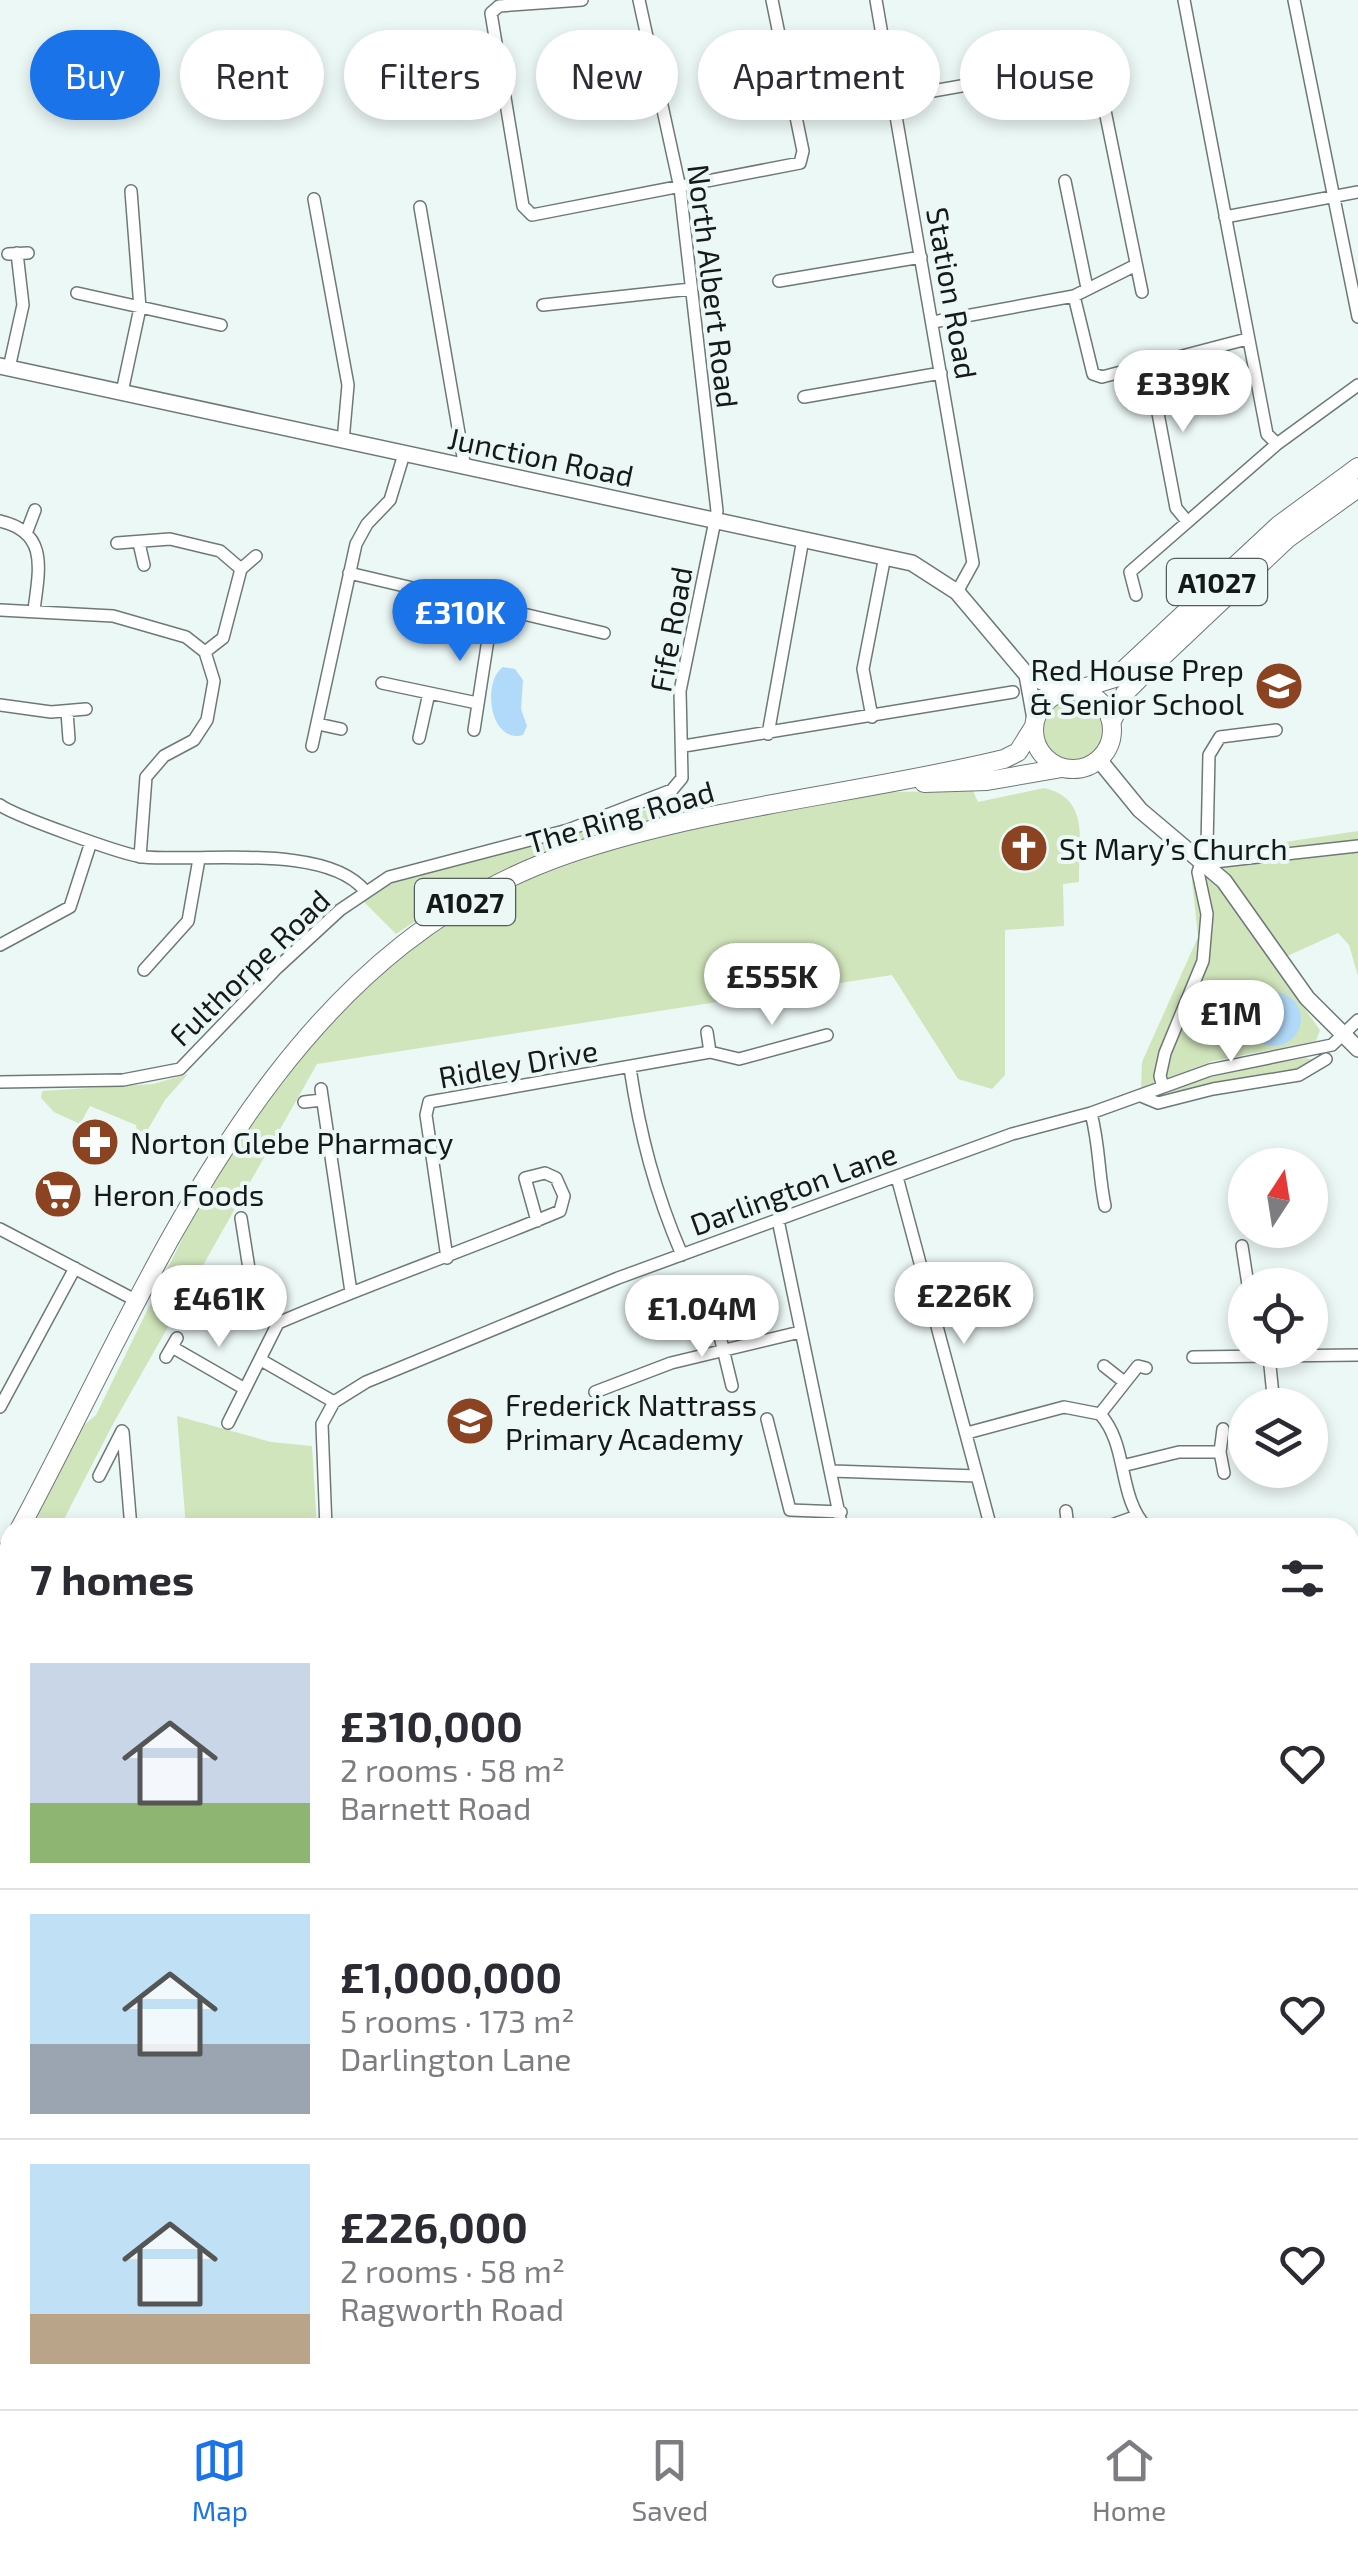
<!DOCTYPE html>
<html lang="en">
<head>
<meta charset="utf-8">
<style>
	body { margin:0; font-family:"Exo 2",sans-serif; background:#f2f2f3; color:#2b2b33; height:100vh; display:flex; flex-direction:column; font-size:38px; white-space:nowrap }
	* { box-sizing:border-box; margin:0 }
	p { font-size:32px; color:#7c7c81 }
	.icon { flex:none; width:55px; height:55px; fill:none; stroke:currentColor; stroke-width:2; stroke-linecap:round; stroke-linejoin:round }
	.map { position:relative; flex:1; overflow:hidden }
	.sheet { position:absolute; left:0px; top:1518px; width:1360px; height:892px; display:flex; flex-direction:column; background:#fff; border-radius:30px 30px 0 0; box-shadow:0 5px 15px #0003 }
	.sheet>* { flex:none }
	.top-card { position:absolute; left:30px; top:30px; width:1300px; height:90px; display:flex; gap:20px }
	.needle { width:65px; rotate:12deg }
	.fabs { position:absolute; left:1228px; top:1148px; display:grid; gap:20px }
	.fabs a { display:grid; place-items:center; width:100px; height:100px; border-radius:50%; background:#fff; box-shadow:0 5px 15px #0003; font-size:50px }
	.price { position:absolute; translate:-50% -85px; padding:0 22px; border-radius:35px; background:#fff; color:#222; font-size:32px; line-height:65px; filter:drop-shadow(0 2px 5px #0008) }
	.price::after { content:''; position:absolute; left:50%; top:60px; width:30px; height:22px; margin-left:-15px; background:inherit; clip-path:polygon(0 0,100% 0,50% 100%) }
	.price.selected { background:#1a73e8; color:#fff }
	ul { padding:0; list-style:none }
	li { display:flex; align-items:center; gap:30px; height:250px; padding:0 30px }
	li+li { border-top:2px solid #e1e1e2 }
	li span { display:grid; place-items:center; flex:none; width:280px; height:200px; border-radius:0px; color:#555 }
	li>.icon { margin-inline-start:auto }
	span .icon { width:120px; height:120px; fill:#fffc; stroke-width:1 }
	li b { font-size:42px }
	h2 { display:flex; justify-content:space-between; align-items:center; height:120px; padding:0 30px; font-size:42px }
	.tag { padding:0 35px; border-radius:45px; background:#fff; box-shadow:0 5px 15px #0003; font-size:35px; line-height:90px }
	.tag.selected { background:#1a73e8; color:#fff }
	.tab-bar { display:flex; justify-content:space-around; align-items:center; height:140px; border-top:2px solid #e1e1e2; background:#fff; font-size:28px; color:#7c7c81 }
	.tab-bar a { display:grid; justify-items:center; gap:5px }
	.tab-bar .selected { color:#1a73e8 }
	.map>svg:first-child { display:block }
	.green { fill:#d1e5bc }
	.water { fill:#b1d9f9 }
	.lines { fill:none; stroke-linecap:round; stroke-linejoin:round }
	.stream { stroke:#b1d9f9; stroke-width:4 }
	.minor-casing { stroke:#6e7977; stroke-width:14 }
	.tertiary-casing { stroke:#6e7977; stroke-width:16 }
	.secondary-casing { stroke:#6e7977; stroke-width:18 }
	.primary-casing { stroke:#6e7977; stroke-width:20 }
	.minor { stroke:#fff; stroke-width:11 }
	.tertiary { stroke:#fff; stroke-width:14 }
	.secondary { stroke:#fff; stroke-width:15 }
	.primary { stroke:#fff; stroke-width:18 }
	.labels { text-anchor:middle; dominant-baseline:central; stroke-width:8; stroke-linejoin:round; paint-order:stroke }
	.shield { fill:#ecf8f6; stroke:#565c5b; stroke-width:2.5 }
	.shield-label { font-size:28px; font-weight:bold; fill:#151919 }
	.street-label { font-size:30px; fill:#151919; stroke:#ecf8f6 }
	.poi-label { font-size:30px; fill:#151919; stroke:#ecf8f6; text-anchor:start }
</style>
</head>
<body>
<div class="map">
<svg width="1358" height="2409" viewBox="0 0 1358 2409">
	<rect width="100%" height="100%" fill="#ecf8f6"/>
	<path class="green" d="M1043 730a31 31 0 1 1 62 0a31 31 0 1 1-62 0Z
		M1044 788C1092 798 1078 846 1079 882L1063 884 1064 926 1005 930V1075L992 1089 958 1079 892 975 317 1064 113 1424 60 1527 26 1528 78 1430 96 1415 186 1231 257 1110 343 1006 412 948 503 889 610 849 715 823 884 792 973 791 978 802Z
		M658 806 662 818C564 837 478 879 396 934L364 902 397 880 564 836Z
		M1358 831V976L1349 945 1338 933 1272 963 1320 1030 1316 1041 1213 1061 1141 1088 1142 1062 1198 937 1192 881 1219 852Z
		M1306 1058 1313 1060 1309 1067 1158 1095 1233 1070Z
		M188 1074 165 1100 147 1131 137 1132 136 1125 90 1106 80 1124 54 1112 41 1098 42 1091 153 1084Z
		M177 1416 271 1442 312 1446 317 1527H186Z
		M0 2331 10 2334V2400H121L123 2409H0Z"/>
	<path class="water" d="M503 667 515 669 523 680 521 709 527 726 523 735C489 744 482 681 503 667Z
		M1247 1019a27 27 0 1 1 54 0a27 27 0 1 1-54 0Z"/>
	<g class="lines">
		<path class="stream" d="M0 2397 13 2409"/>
		<g class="minor-casing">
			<path id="minor" d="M582 0 499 6 491 13 523 206 532 215 800 163 803 151 772 0
				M876 0 973 563 957 592
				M1184 0 1267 434 1277 444
				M1294 0 1358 317
				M1093 52 1142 292
				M788 73 886 57
				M893 98 984 82
				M1065 181 1087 288
				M314 199 348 385 343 441
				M420 207 465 468
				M1225 217 1358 192
				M8 254 28 253
				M779 281 921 257
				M77 293 221 325
				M1074 296 1093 374 1102 377 1247 339
				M543 305 691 289
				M933 322 1074 296 1136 265
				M1149 366 1176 508 1186 520
				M9 368 23 305 17 253
				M122 392 140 308 131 191
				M804 397 941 373
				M0 521C49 532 39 570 34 610
				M27 531 35 510
				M117 543 170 539 220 551 241 569 223 638 205 652
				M139 543 144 565
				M241 569 256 556
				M349 573 604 633
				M1136 595 1130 572 1277 444 1358 385
				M0 610 113 616 186 637 205 652 214 681 207 720 194 740 164 756 146 777 140 857
				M382 683 477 703
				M0 705 51 712 86 709
				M67 712 69 739
				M872 717 863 669 885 556
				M318 724 341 729
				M474 730 493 607
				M768 734 803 539
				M419 738 429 693
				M312 746 356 544 367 524 390 500 404 454
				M684 746 1013 692
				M0 805C13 815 123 855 143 857 201 862 327 843 365 891
				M1205 863 1358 846
				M0 945 70 907 91 842
				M144 970 188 921 199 859
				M707 1032 710 1052 739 1059 827 1035
				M630 1068C640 1135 655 1192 682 1255
				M0 1082 123 1080 180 1069 277 968 340 910 389 877 568 830 672 790 682 778 680 691 717 511 680 188 639 0
				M1163 1087 1160 1076 1165 1053 1203 961 1207 914 1198 872 1207 846 1209 755 1220 737 1276 730
				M321 1089 351 1292
				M1141 1096 1158 1103 1213 1089 1299 1075 1326 1059
				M304 1102 322 1100
				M1091 1113C1100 1148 1098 1172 1105 1206
				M897 1177 991 1528
				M241 1218 253 1294 278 1323
				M778 1220 842 1528
				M0 1229 137 1301
				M1242 1246 1248 1285
				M447 1258 426 1115 429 1102 710 1052
				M717 1324 732 1386
				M172 1347 245 1389
				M1269 1356 1274 1405
				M166 1357 177 1338
				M1193 1357 1358 1355
				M261 1360 334 1402
				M1104 1366 1123 1381
				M595 1392 671 1363 800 1332
				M0 1407 75 1268
				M1100 1414 1138 1366 1146 1368
				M767 1419 790 1510 841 1512
				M228 1423 278 1323C371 1283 467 1250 560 1211L564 1196 556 1178 545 1173 525 1178 537 1221
				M1223 1429 1220 1452 1224 1473
				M123 1432 131 1528
				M967 1433 1064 1407 1100 1414C1129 1446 1117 1497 1147 1528
				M1310 1441 1319 1440
				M1122 1466 1179 1452H1220
				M832 1471 977 1476
				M99 1476 122 1431
				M1066 1511 1068 1528
				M326 1528 322 1424 334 1402 366 1382 618 1278 1012 1134 1091 1113 1210 1070 1332 1045 1358 1020
				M1103 1528 1137 1516
				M0 1760 10 1741
				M1350 1851 1358 1846
				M0 1911 10 1904
				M1358 2002 1354 2005 1358 2008
				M1350 2080 1358 2071
				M0 2083 10 2086
				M0 2173 10 2179
				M0 2264 10 2261
				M186 2400 190 2409
				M278 2400 279 2409
				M331 2400 332 2402
				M375 2400 377 2409
				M658 2400 661 2409
				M528 2409 532 2400
				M928 2409 932 2400
				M1054 2409 1059 2400"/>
		</g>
		<g class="tertiary-casing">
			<path id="tertiary" d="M0 2002 10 2004
				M0 2015 10 2016
				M1072 2400 1095 2409"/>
		</g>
		<g class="secondary-casing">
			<path id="secondary" d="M0 366 912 563 957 592 1027 675 1035 719
				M1027 675 1063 692
				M1100 761 1140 810 1224 881 1307 998 1358 1049"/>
		</g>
		<g class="primary-casing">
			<path id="primary" d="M1076 690 1115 678 1279 525 1358 467
				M1034 730a39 39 0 1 1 78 0a39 39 0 1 1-78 0Z
				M1112 721 1125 693 1141 677 1287 539 1358 488
				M924 783 987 781 1062 768
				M20 1528C156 1275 271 956 568 854 709 806 860 794 1004 759L1018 752 1033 728
				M0 1564 10 1546
				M1350 2352 1358 2338
				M1350 2377 1358 2362
				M1333 2409 1338 2400"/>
		</g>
		<use href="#minor" class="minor"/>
		<use href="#tertiary" class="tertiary"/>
		<use href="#secondary" class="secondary"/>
		<use href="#primary" class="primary"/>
	</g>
	<defs>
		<g id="school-disc" transform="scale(2.5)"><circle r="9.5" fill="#8b4322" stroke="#ecf8f6"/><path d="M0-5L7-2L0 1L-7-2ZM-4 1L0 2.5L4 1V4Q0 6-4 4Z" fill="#fff"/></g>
		<g id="church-disc" transform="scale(2.5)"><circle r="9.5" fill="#8b4322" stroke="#ecf8f6"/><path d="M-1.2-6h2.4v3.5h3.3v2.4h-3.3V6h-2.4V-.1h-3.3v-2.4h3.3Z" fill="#fff"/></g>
		<g id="pharmacy-disc" transform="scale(2.5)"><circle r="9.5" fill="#8b4322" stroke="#ecf8f6"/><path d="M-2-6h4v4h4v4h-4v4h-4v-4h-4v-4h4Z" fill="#fff"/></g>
		<g id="supermarket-disc" transform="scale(2.5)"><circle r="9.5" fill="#8b4322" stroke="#ecf8f6"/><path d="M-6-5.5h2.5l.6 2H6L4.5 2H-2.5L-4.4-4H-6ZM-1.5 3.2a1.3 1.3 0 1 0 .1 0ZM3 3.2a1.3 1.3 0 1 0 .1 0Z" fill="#fff"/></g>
	</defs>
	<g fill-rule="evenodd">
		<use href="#school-disc" x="1279" y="686"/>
		<use href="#church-disc" x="1024" y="848"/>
		<use href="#pharmacy-disc" x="95" y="1142"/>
		<use href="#supermarket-disc" x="58" y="1194"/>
		<use href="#school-disc" x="470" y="1421"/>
	</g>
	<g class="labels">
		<g class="shield">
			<rect x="1167" y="559" width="100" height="46" rx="8"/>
			<rect x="415" y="879" width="100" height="46" rx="8"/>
		</g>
		<g class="shield-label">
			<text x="1217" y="582">A1027</text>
			<text x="465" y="902">A1027</text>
		</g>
		<g class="street-label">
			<text transform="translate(714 286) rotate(83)">North Albert Road</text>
			<text transform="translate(953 293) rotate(80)">Station Road</text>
			<text transform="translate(541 456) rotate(12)">Junction Road</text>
			<text transform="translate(670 629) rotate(-80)">Fife Road</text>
			<text transform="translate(620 816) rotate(-16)">The Ring Road</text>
			<text transform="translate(249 967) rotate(-44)">Fulthorpe Road</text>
			<text transform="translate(518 1063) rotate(-10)">Ridley Drive</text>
			<text transform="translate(793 1188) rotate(-20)">Darlington Lane</text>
		</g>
		<g class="poi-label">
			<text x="1244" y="669" text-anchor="end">Red House Prep<tspan x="1244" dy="34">&amp; Senior School</tspan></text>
			<text x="1059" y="848">St Mary’s Church</text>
			<text x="130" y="1142">Norton Glebe Pharmacy</text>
			<text x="93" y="1194">Heron Foods</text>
			<text x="505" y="1404">Frederick Nattrass<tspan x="505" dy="34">Primary Academy</tspan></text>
		</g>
	</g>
</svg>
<div class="fabs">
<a><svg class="needle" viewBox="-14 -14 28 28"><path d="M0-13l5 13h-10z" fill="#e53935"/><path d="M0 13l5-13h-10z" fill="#7c7c81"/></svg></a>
<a><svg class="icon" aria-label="locate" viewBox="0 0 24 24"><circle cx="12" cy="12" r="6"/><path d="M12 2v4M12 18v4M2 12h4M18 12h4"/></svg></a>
<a><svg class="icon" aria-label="layers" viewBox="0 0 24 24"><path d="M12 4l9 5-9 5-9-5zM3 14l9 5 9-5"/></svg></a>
</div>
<b class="price" style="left:1183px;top:435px">£339K</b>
<b class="price selected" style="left:460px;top:664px">£310K</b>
<b class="price" style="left:772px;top:1028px">£555K</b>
<b class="price" style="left:1231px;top:1065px">£1M</b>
<b class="price" style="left:964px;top:1347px">£226K</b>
<b class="price" style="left:219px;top:1350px">£461K</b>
<b class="price" style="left:702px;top:1360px">£1.04M</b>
<div class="top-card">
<a class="tag selected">Buy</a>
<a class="tag">Rent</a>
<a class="tag">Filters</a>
<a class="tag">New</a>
<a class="tag">Apartment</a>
<a class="tag">House</a>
</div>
<section class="sheet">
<h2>7 homes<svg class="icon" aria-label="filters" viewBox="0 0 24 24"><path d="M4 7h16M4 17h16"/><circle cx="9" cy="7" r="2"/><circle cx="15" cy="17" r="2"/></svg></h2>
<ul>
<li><span style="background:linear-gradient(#c9d6e8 70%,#8fb573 0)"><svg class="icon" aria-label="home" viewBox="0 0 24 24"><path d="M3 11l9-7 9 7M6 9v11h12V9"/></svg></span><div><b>£310,000</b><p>2 rooms · 58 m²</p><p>Barnett Road</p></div><svg class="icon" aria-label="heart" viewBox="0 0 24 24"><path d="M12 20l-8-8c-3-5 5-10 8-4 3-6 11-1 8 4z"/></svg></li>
<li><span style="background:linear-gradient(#bfe0f5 65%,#9aa5b1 0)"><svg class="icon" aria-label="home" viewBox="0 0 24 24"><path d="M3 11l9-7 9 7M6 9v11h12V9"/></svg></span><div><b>£1,000,000</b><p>5 rooms · 173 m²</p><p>Darlington Lane</p></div><svg class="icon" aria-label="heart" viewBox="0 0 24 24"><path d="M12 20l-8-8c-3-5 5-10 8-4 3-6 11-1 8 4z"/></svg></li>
<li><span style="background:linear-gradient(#bfe0f5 75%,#b9a48a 0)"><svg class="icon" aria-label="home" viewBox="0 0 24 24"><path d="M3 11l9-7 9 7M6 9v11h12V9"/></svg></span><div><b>£226,000</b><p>2 rooms · 58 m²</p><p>Ragworth Road</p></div><svg class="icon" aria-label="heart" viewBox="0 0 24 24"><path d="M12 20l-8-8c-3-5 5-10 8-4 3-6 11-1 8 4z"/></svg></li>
</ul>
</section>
</div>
<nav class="tab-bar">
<a class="selected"><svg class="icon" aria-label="map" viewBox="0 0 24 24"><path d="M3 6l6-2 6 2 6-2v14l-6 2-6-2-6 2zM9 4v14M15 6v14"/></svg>Map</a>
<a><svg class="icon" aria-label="saved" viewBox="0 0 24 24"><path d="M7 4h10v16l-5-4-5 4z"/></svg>Saved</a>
<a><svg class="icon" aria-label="home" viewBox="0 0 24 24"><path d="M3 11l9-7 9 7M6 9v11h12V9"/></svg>Home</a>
</nav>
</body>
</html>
